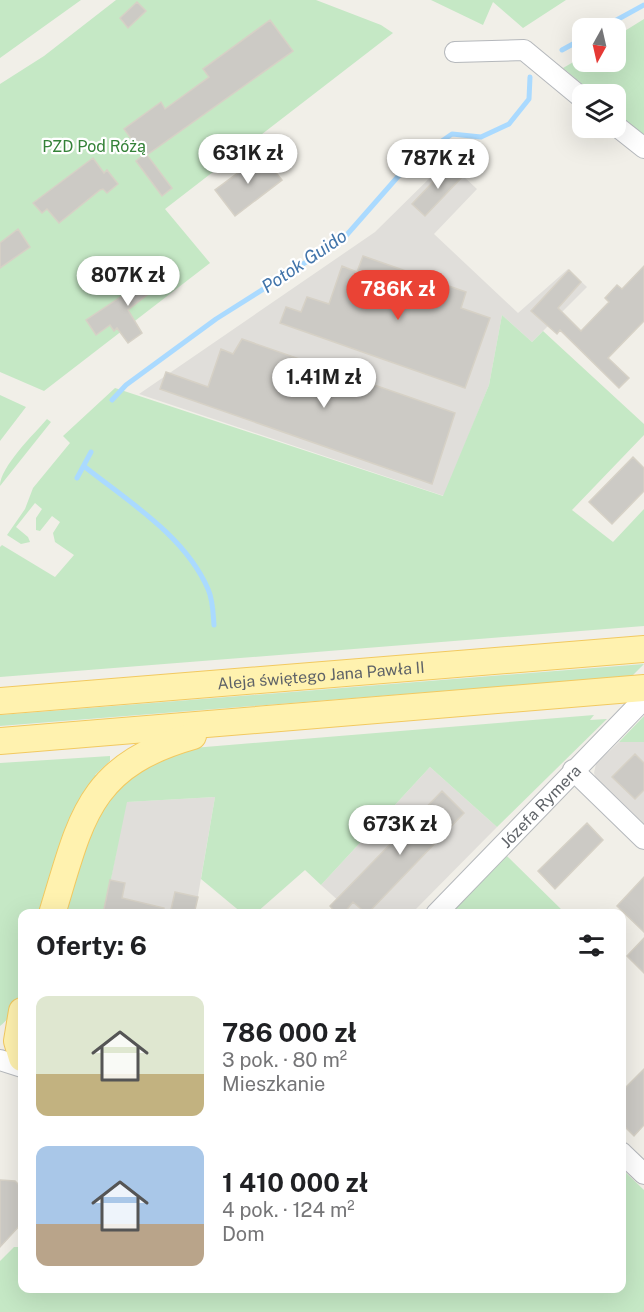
<!DOCTYPE html>
<html lang="pl">
<head>
<meta charset="utf-8">
<style>
	body { margin:0; font-family:"Public Sans",sans-serif; background:#f6f6f6; color:#202124; height:100vh; display:flex; flex-direction:column; font-size:22px; white-space:nowrap }
	* { box-sizing:border-box; margin:0 }
	p { font-size:20px; color:#757577 }
	.icon { flex:none; width:33px; height:33px; fill:none; stroke:currentColor; stroke-width:2; stroke-linecap:round; stroke-linejoin:round }
	.map { position:relative; flex:1; overflow:hidden }
	.drawer { position:absolute; left:18px; top:909px; width:608px; height:384px; display:flex; flex-direction:column; background:#fff; border-radius:12px; box-shadow:0 6px 24px #0002 }
	.drawer>* { flex:none }
	.needle { width:39px; rotate:188deg }
	.tools { position:absolute; left:572px; top:18px; display:grid; gap:12px }
	.tools a { display:grid; place-items:center; width:54px; height:54px; border-radius:12px; background:#fff; box-shadow:0 6px 24px #0002; font-size:30px }
	.price { position:absolute; translate:-50% -51px; padding:0 14px; border-radius:21px; background:#fff; color:#222; font-size:20px; line-height:39px; filter:drop-shadow(0 2px 3px #0008) }
	.price::after { content:''; position:absolute; left:50%; top:36px; width:18px; height:14px; margin-left:-9px; background:inherit; clip-path:polygon(0 0,100% 0,50% 100%) }
	.price.active { background:#ea4335; color:#fff }
	ul { padding:0; list-style:none }
	li { display:flex; align-items:center; gap:18px; height:150px; padding:0 18px }
	li span { display:grid; place-items:center; flex:none; width:168px; height:120px; border-radius:12px; color:#555 }
	li>.icon { margin-inline-start:auto }
	span .icon { width:72px; height:72px; fill:#fffc; stroke-width:1 }
	li b { font-size:26px }
	h2 { display:flex; justify-content:space-between; align-items:center; height:72px; padding:0 18px; font-size:26px }
	.map>svg:first-child { display:block }
	.industrial { fill:#e0deda }
	.green { fill:#c5e8c5 }
	.lines { fill:none; stroke-linecap:round; stroke-linejoin:round }
	.stream { stroke:#aadaff; stroke-width:5 }
	.building { fill:#cccac5; stroke:#d6d1c6; stroke-width:1.5 }
	.minor-casing { stroke:#b5b8bc; stroke-width:22 }
	.major-casing { stroke:#f2c960; stroke-width:28 }
	.minor { stroke:#fff; stroke-width:20 }
	.major { stroke:#fff2af; stroke-width:26 }
	.labels { text-anchor:middle; dominant-baseline:central; stroke-width:4.5; stroke-linejoin:round; paint-order:stroke }
	.park-label { font-size:16px; fill:#348238; stroke:#fff }
	.street-label { font-size:16px; fill:#5f6368; stroke:#fff }
	.water-label { font-size:18px; font-style:italic; fill:#4174aa; stroke:#fff }
</style>
</head>
<body>
<div class="map">
<svg width="644" height="1312" viewBox="0 0 644 1312">
	<rect width="100%" height="100%" fill="#f1efe8"/>
	<path class="industrial" d="M447 161 477 189 434 234 518 313 568 269 587 287 532 342 502 315 489 385 444 496 139 394 375 232Z
		M619 742H644V830L598 785 594 773 596 764Z
		M430 767 497 827 412 913H352L321 885Z
		M215 797 195 913 104 914 126 802Z"/>
	<path class="green" d="M0 0H81L0 58Z
		M116 0H316L381 25 393 33 165 209 210 263 44 391 0 372V84L44 56Z
		M431 0H566L523 28 493 2 483 25Z
		M644 19V136L615 112V94H594L563 68 582 57V62H615V37Z
		M502 315 532 342 543 331 644 424V435L572 510 613 542 644 509V626L0 677V547L2 545 55 577 74 555 55 542 53 533 60 522 52 516 40 531 36 530V518L42 509 35 503 16 527 28 537 30 542 21 544 7 535 25 509 33 488 70 443 63 436 115 388 443 496 489 385Z
		M0 395 26 407 0 441Z
		M47 419 51 422 0 486C0 467 34 434 47 419Z
		M644 664 632 676 0 726V715Z
		M594 715 590 720 607 719 497 827 430 767 321 885 305 870 256 913H242L201 879 215 797 127 802 104 913 60 914 83 836 126 772 193 748Z
		M644 716V742H619Z
		M110 756V761L95 775 107 773 47 913 22 914C22 951 33 999 0 1026V763Z
		M507 856 565 913 449 914Z
		M621 1168 644 1190V1312H0V1261L14 1247H22V1288H621Z"/>
	<g class="lines">
		<path class="stream" d="M602 28 644 5
			M562 50 582 39
			M112 400 126 385 216 319 344 238 409 164 452 134 481 137 509 124 529 99 530 77
			M85 467C129 502 185 536 208 589 213 600 213 612 214 625
			M77 478 91 452"/>
	</g>
	<path class="building" d="M137 2 146 11 128 28 120 18Z
		M270 20 293 51 147 155 172 188 162 196 136 161 143 155 124 129 161 102 165 109 209 77 203 69Z
		M262 155 282 180 235 216 215 190Z
		M93 158 104 173 107 170 118 184 107 193 103 189 100 190 59 223 47 209 42 213 33 203Z
		M450 164 463 176 425 216 412 204Z
		M18 229 30 247 0 268V243Z
		M363 256 466 292 461 308 490 318 465 388 280 323 286 307 301 312 307 297 329 304 342 266 357 272Z
		M170 264 176 272 128 310 142 333 128 343 117 328 114 331 110 325 96 335 86 320 140 284 138 283 149 274 152 276Z
		M644 266V321L608 358 629 378 619 388 560 330 557 334 531 311 569 270 581 282 558 308 581 331 609 302 605 298 617 285 622 289Z
		M242 339 455 413 432 484 160 389 166 372 208 387 221 349 233 354Z
		M633 457 644 468V491L612 524 589 502Z
		M635 754 644 763V790L635 799 612 777Z
		M442 791 464 813 367 914 353 902 343 914H337L330 906Z
		M587 823 603 840 555 889 538 871Z
		M644 877V932L617 906Z
		M110 880 125 883 122 898 164 908V914H103Z
		M175 892 198 897 194 914H170Z
		M644 938V973L627 956Z
		M644 1069V1125L634 1136 621 1123V1092Z
		M0 1180 15 1181 22 1188V1223L0 1247Z"/>
	<g class="lines">
		<g class="minor-casing">
			<g id="minor">
				<path d="M455 52 524 50 582 98"/>
				<path d="M615 125 644 148"/>
				<path d="M573 770 644 839"/>
				<path id="s1" d="M436 914 644 699"/>
				<path d="M0 1060 22 1067"/>
				<path d="M621 1152 644 1174"/>
			</g>
		</g>
		<g class="major-casing">
			<g id="major">
				<path id="s2" d="M0 701 644 649"/>
				<path d="M0 741 644 688"/>
				<path d="M52 914C81 820 87 766 193 736"/>
				<path d="M22 1011 17 1041 22 1058"/>
			</g>
		</g>
		<use href="#minor" class="minor"/>
		<use href="#major" class="major"/>
	</g>
	<g class="labels">
		<g class="park-label">
			<text x="94" y="146">PZD Pod Różą</text>
		</g>
		<g class="street-label">
			<text stroke="none"><textPath href="#s2" startOffset="322">Aleja świętego Jana Pawła II</textPath></text>
			<text stroke="none"><textPath href="#s1" startOffset="150">Józefa Rymera</textPath></text>
		</g>
		<g class="water-label">
			<text transform="translate(304 261) rotate(-34)">Potok Guido</text>
		</g>
	</g>
</svg>
<div class="tools">
<a><svg class="needle" viewBox="-14 -14 28 28"><path d="M0-13l5 13h-10z" fill="#e53935"/><path d="M0 13l5-13h-10z" fill="#757577"/></svg></a>
<a><svg class="icon" aria-label="layers" viewBox="0 0 24 24"><path d="M12 4l9 5-9 5-9-5zM3 14l9 5 9-5"/></svg></a>
</div>
<b class="price" style="left:248px;top:185px">631K zł</b>
<b class="price" style="left:438px;top:190px">787K zł</b>
<b class="price" style="left:128px;top:307px">807K zł</b>
<b class="price active" style="left:398px;top:321px">786K zł</b>
<b class="price" style="left:324px;top:409px">1.41M zł</b>
<b class="price" style="left:400px;top:856px">673K zł</b>
<section class="drawer">
<h2>Oferty: 6<svg class="icon" aria-label="filters" viewBox="0 0 24 24"><path d="M4 7h16M4 17h16"/><circle cx="9" cy="7" r="2"/><circle cx="15" cy="17" r="2"/></svg></h2>
<ul>
<li><span style="background:linear-gradient(#dfe7d0 65%,#c2b280 0)"><svg class="icon" aria-label="home" viewBox="0 0 24 24"><path d="M3 11l9-7 9 7M6 9v11h12V9"/></svg></span><div><b>786 000 zł</b><p>3 pok. · 80 m²</p><p>Mieszkanie</p></div></li>
<li><span style="background:linear-gradient(#a9c7e8 65%,#b9a48a 0)"><svg class="icon" aria-label="home" viewBox="0 0 24 24"><path d="M3 11l9-7 9 7M6 9v11h12V9"/></svg></span><div><b>1 410 000 zł</b><p>4 pok. · 124 m²</p><p>Dom</p></div></li>
</ul>
</section>
</div>
</body>
</html>
